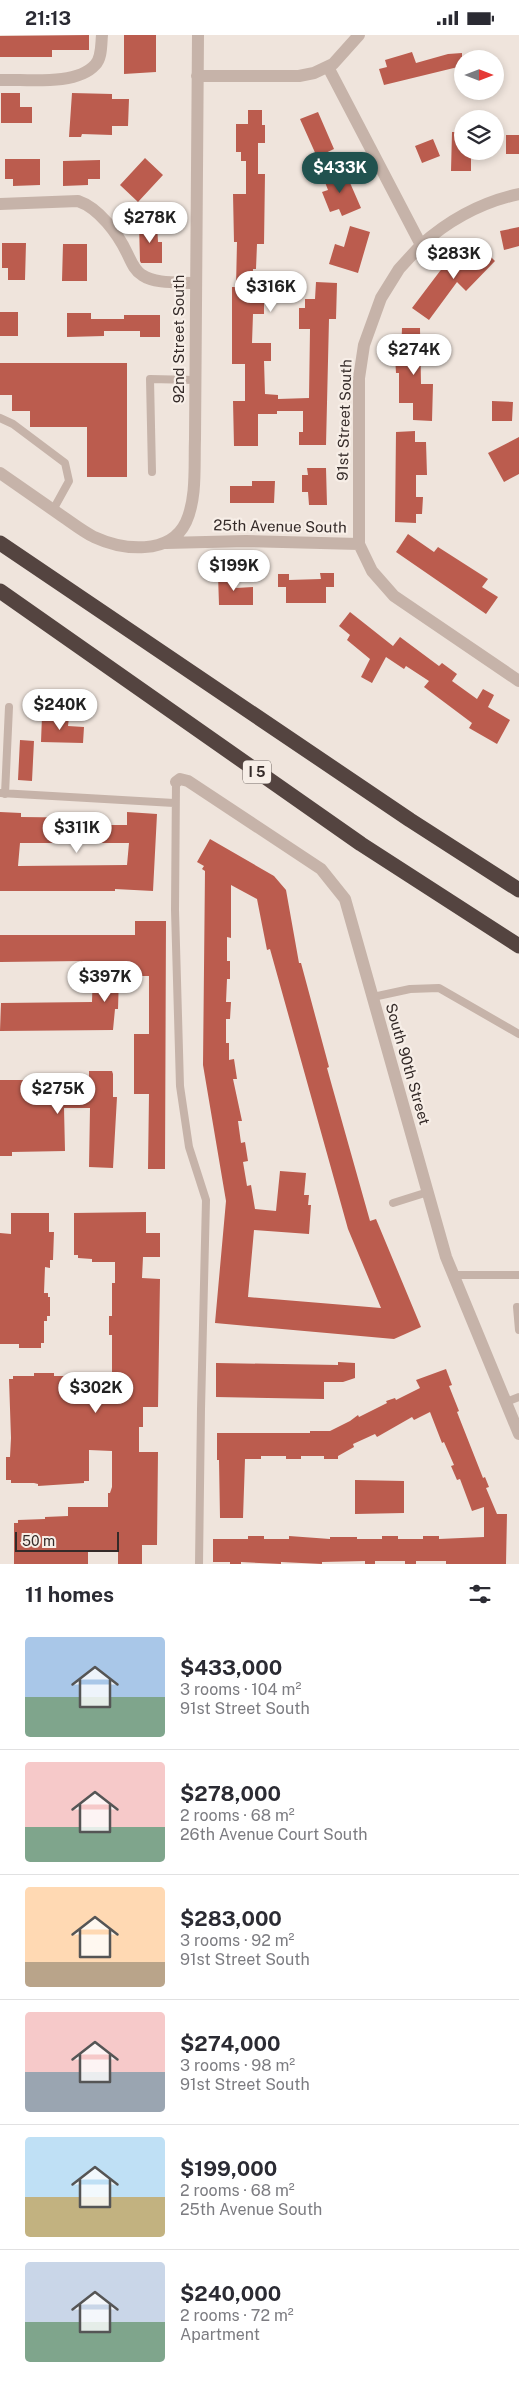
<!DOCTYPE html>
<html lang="en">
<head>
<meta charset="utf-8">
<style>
	body { margin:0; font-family:"Public Sans",sans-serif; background:#f7f7f7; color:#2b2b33; height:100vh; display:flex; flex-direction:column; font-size:19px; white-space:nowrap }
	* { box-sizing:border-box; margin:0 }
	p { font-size:16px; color:#7c7c81 }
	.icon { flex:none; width:28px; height:28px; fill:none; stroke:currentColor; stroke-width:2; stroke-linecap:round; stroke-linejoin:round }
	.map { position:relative; height:1529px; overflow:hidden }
	.details { display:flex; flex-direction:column; background:#fff; flex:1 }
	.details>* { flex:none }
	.needle { width:32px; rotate:90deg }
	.tools { position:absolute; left:454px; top:15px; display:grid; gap:10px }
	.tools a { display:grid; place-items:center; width:50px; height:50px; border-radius:50%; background:#fff; box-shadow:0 2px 8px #0003; font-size:25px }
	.scale { position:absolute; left:15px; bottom:12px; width:104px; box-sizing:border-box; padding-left:5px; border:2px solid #342a28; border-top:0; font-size:14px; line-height:18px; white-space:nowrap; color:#342a28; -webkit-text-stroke:4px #f7eee7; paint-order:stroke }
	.price { position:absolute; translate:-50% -42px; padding:0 11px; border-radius:18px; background:#fff; color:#222; font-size:16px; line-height:32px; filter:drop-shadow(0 1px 2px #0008) }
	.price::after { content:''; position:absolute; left:50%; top:30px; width:15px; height:11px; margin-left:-8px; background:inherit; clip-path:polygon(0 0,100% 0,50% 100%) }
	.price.on { background:#21524f; color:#fff }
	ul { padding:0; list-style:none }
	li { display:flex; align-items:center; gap:15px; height:125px; padding:0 25px }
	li+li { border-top:1px solid #e1e1e2 }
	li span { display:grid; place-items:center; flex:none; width:140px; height:100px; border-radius:5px; color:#555 }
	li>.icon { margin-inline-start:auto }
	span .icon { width:60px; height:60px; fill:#fffc; stroke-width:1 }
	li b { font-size:21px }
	h2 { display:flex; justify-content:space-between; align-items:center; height:60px; padding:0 25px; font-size:21px }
	.status { display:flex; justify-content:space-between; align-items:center; height:35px; padding:0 25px; background:#fff; direction:ltr }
	.status svg { height:14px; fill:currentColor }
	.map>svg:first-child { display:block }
	.building { fill:#bb5c4e; fill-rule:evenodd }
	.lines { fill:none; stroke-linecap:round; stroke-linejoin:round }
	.service { stroke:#c6b3a9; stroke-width:8 }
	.minor { stroke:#c6b3a9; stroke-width:12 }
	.motorway { stroke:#544440; stroke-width:15 }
	.labels { text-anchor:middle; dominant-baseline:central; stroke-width:4.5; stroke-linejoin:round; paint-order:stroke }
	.shield { fill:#f7eee7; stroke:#6e6561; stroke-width:1 }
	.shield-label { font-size:14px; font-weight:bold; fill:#342a28 }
	.street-label { font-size:15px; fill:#342a28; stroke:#f7eee7 }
</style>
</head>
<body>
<div class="status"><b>21:13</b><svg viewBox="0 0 49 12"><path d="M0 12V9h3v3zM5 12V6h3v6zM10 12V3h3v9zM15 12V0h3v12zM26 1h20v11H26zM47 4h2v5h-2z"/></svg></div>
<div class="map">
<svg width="519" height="1529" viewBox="0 0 519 1529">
	<rect width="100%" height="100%" fill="#efe4dc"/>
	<path class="building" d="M89 0V15H52V22H0V1Z
		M124 0H156V37L124 39Z
		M412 17 416 28 448 19 462 18V31L384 50 379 34 387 32 385 25Z
		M1 58H20V72H32V88H1Z
		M72 58 112 59V64H129L128 91H112V100L82 99 81 102H69Z
		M248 75H262V90H265V108H258V139H265L264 209H257L256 234H253L252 265H264V279H253L252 308H271V326H264L265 359 278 360V364L309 363 310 294H299V273H305V264H315L316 247 337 248 336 284H329L326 410H299V397H303V376H277V379H258V411H234L233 366H245V329H232V252H236L237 207H234L233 159H246V126H241V117H236V89H248Z
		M318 77 334 114 317 122 300 84Z
		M452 97H462V116H471V136H451Z
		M506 100H519V119H506Z
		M433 104 440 121 422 128 415 111Z
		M145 123 163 140 138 167 120 150Z
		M5 124H40V150L13 151V144H5Z
		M100 125V144H88V150L63 151V126Z
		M344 134 361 173 342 181 339 174 330 177 322 157 328 155 323 142Z
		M139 189H157L158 207H162V228H141L140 226Z
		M350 191 370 197 358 238 329 229 335 209 344 212Z
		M519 192V211L504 215 500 196Z
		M2 208H26L25 245H8V233H2Z
		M477 208 495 226 466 256 457 247 429 285 412 273 440 236 454 222 459 227Z
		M63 209H87V246H62Z
		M0 277H18V301H0Z
		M67 278H91V284H124V280H160V302H140V296H104V301L67 302Z
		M402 293H420L421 349H433L432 386 413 385V368H399V338H396L395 321 401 320Z
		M0 328H127V442H87V392H30V376H12V360H0Z
		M492 366 513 367 512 386H492Z
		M415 396V407H426L427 440H416V462H423L422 479H416V488L395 487 396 397Z
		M519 402V439L504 447 488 418Z
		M307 433H326L327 470H309L308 457H302V440H308Z
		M252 446H275L274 468H230V451H252Z
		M408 499 434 517 438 512 488 544 482 552 498 562 486 579 396 517Z
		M320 538H334V552H326V568H286V552H278V539H289V545L321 544Z
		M218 540H236V553L253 552V570H219Z
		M350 577 393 611 400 602 439 631 442 628 457 639 452 646 477 664 483 654 494 660 488 672 510 685 497 709 469 693 472 688 424 652 429 646 406 631 404 634 386 622 372 648 361 642 370 624 347 605 350 600 339 591Z
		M28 662 44 663V679H28Z
		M42 681 69 682 68 691 84 692 83 708 41 707Z
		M20 705 34 706 32 746 18 745Z
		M0 777 21 778V782L104 783V790H127V777L157 779 153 856 115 854V856H0ZM20 808H129L127 830 18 831Z
		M210 804 274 841 286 855 299 928H301L329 1032 327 1033 332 1051 370 1186 376 1184 421 1292 394 1304 215 1288 226 1166 203 1030 205 836 202 834 204 831 197 827ZM231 850 257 864 267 915 270 914 348 1194 381 1273 248 1262 254 1195 309 1199 311 1170H308L309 1160H304L306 1138 280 1136 276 1176 255 1174 251 1150 247 1151 243 1127 248 1126 245 1107 241 1108 238 1086H242L233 1044H237L234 1024 229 1025V1008H226V984H230L231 967H226L227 944H230V926H227V902L231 903Z
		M135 886H166L165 1134H148L149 1059H134V999H149V941H119L118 974H115L113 995 0 996 1 968 92 967 93 930H81V926L0 927V900H135Z
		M89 1036H112L113 1039V1062H117L113 1133 89 1132 90 1073H64L65 1116 12 1117V1121H0V1045H89Z
		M146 1177V1198H160V1222H143L142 1243 160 1244 158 1372H143V1392H139V1417H158L157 1510H142V1529H118V1517L113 1515 88 1516V1529H14V1488H18V1485L45 1484V1482L68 1481V1472H108V1458H110L112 1452V1416L89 1415V1446H84V1448L38 1451V1449L34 1448H11V1445H6V1422H10L11 1403 9 1344H13V1341H34V1338H54V1341H87V1344L112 1343V1300H109V1281H112V1248H115V1227H92V1224L78 1223V1220H74V1178Z
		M11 1178H49V1197H54L53 1225H50V1233L45 1232 44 1258H48V1262H50V1281H47V1286H44V1308H41V1313H19V1309H0V1198L11 1199Z
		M338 1327 355 1328V1343L343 1347H324V1364L216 1362V1328L338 1330Z
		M446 1334 452 1350 449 1351 459 1376 457 1377 483 1443 485 1442 489 1452 486 1453 497 1479H507L506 1529H446V1526H416V1529H405V1526H375V1529H365V1526L322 1527V1529L281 1527V1529L241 1527V1529H230V1527H213V1504H248V1501H264V1504H289V1501L330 1504V1502H357V1504H382V1501H398V1504H423V1501H439V1504L484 1502V1472L472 1476 460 1444 457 1445 451 1431 454 1430 444 1407 442 1408 430 1377 414 1385 412 1382 377 1402 375 1399 353 1409 354 1412 338 1421V1424H324V1421H301V1424H286V1421H261V1424H245L243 1483H220L219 1425H217V1398H310V1396H330L350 1386 358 1380 359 1382 387 1368 386 1366 395 1363 396 1365 420 1353 416 1345Z
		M355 1445 404 1446V1478L355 1479Z"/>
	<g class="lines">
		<path class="service" d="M0 383 13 389 65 428 69 446 53 475
			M152 437 150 344 195 345
			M176 747 175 875 180 1051 189 1112 206 1165 201 1374 199 1529
			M0 758 174 768
			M5 759 9 672
			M373 962 410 954 439 953 519 999
			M393 1168 428 1157
			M453 1240H519
			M517 1272 519 1295
			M506 1367 519 1362"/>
		<path class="minor" d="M328 32 421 210 399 234 381 263 364 310 359 343V509L372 536 394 561 519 646
			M197 41H299L314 38 333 29 359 0
			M0 45C27 44 76 51 95 30 102 23 101 10 102 0
			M0 169 78 166C99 173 118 199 127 218 131 226 134 235 142 240 155 249 179 247 195 248
			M421 210C449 185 482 167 519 159
			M0 438C20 452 40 466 59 479 71 487 82 496 94 502 122 515 170 521 186 487 197 463 194 431 195 404L198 0
			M166 508 246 506 359 509
			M176 747 180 744 188 746 321 834 345 864 446 1222 519 1399"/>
		<path class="motorway" d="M0 508 410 785 519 855
			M0 556 361 809 519 911"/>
	</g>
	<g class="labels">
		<rect class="shield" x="243" y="725.5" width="28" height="23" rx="4"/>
		<g class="shield-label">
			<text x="257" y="737">I 5</text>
		</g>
		<g class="street-label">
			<text transform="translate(178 304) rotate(-90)">92nd Street South</text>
			<text transform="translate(344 385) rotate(-88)">91st Street South</text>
			<text transform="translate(280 491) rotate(1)">25th Avenue South</text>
			<text transform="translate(408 1029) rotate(74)">South 90th Street</text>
		</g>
	</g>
</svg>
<div class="tools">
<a><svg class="needle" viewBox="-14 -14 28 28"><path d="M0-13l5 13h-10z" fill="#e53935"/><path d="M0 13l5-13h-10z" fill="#7c7c81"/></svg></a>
<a><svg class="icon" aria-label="layers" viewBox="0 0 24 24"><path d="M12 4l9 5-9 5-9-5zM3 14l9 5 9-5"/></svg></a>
</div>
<div class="scale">50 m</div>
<b class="price on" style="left:340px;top:159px">$433K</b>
<b class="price" style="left:150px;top:209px">$278K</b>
<b class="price" style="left:454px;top:245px">$283K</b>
<b class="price" style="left:271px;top:278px">$316K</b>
<b class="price" style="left:414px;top:341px">$274K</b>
<b class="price" style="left:234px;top:557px">$199K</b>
<b class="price" style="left:60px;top:696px">$240K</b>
<b class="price" style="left:77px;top:819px">$311K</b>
<b class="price" style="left:105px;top:968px">$397K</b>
<b class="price" style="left:58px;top:1080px">$275K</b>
<b class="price" style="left:96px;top:1379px">$302K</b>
</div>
<section class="details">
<h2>11 homes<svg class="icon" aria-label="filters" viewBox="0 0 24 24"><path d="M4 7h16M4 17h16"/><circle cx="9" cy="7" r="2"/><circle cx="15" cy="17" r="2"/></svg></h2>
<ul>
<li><span style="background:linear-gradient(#a9c7e8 60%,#7fa58c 0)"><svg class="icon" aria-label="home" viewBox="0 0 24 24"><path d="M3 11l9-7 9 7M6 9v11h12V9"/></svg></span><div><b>$433,000</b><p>3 rooms · 104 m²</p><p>91st Street South</p></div></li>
<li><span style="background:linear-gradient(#f6c9c9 65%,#7fa58c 0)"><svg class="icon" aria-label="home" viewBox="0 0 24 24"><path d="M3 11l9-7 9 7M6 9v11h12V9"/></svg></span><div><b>$278,000</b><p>2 rooms · 68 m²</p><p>26th Avenue Court South</p></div></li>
<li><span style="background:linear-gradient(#ffd9b3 75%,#b9a48a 0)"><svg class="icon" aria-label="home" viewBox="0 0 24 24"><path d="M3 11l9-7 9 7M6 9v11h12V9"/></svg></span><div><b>$283,000</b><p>3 rooms · 92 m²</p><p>91st Street South</p></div></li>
<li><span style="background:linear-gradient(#f6c9c9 60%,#9aa5b1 0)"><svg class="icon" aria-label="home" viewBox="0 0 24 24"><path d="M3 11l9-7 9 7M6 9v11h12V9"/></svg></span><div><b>$274,000</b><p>3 rooms · 98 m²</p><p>91st Street South</p></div></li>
<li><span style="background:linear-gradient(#bfe0f5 60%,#c2b280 0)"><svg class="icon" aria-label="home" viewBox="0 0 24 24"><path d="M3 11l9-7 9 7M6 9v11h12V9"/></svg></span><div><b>$199,000</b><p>2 rooms · 68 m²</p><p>25th Avenue South</p></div></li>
<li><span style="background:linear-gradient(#c9d6e8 60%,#7fa58c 0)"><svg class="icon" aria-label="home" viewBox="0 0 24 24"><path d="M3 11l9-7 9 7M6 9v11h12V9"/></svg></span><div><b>$240,000</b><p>2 rooms · 72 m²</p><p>Apartment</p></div></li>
</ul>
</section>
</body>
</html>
